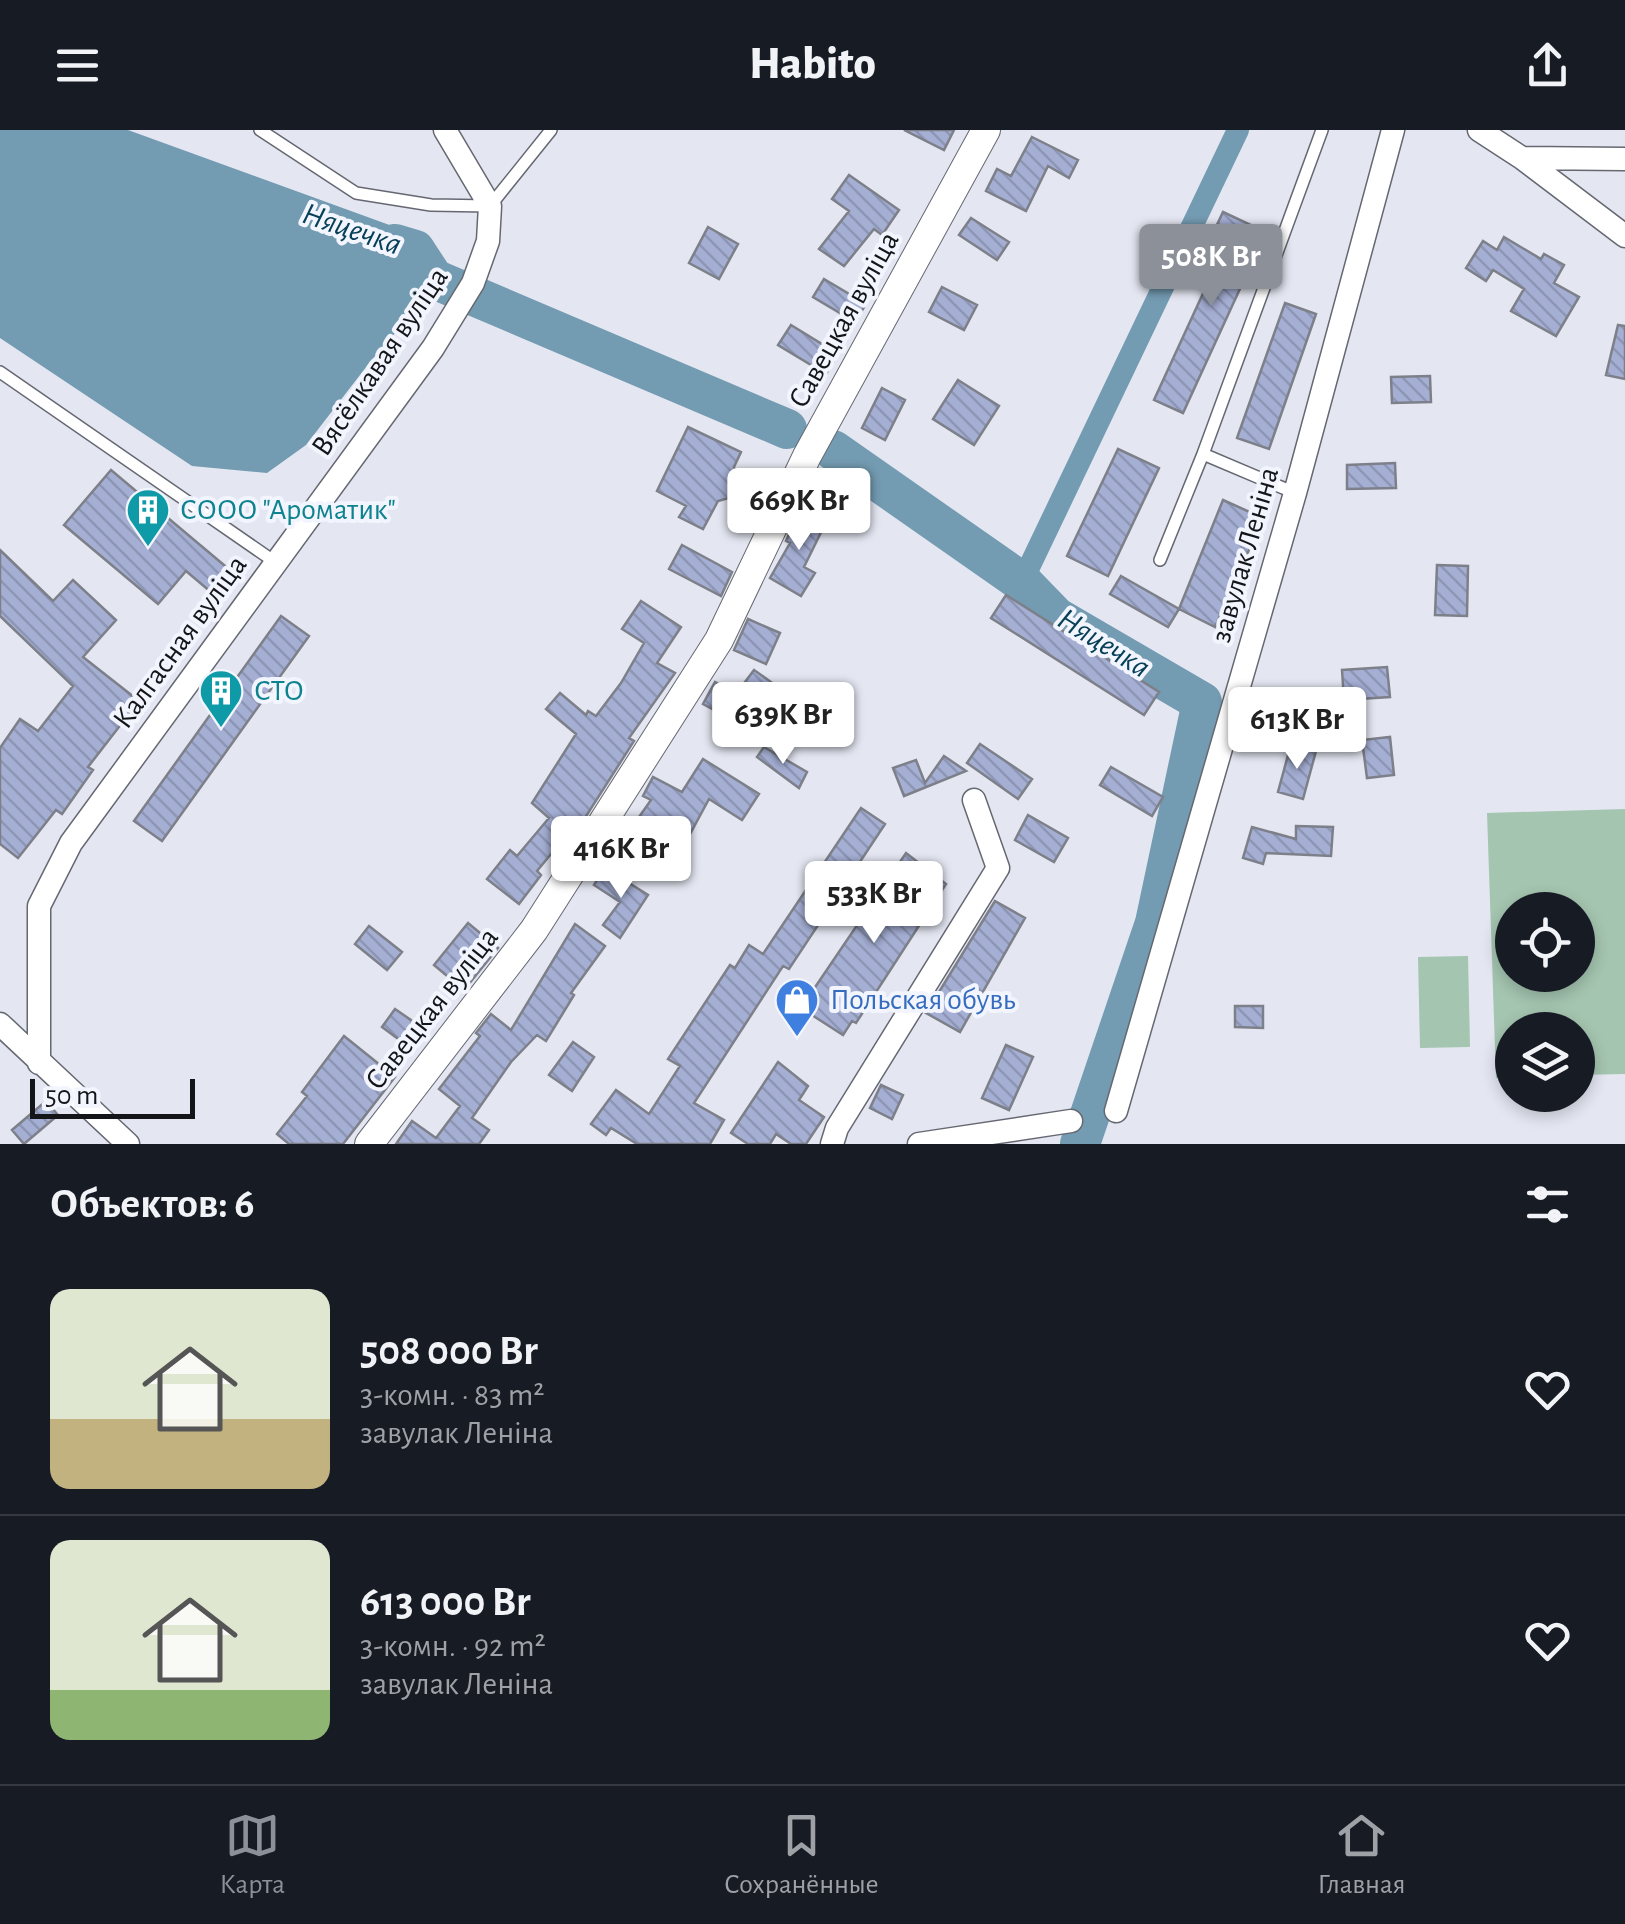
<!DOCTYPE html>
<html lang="ru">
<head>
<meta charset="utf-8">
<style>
	body { margin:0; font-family:"Alegreya Sans",sans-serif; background:#20242c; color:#f1f3f6; height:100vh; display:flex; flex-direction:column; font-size:38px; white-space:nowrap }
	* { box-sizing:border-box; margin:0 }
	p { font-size:32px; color:#9ea1a6 }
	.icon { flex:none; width:55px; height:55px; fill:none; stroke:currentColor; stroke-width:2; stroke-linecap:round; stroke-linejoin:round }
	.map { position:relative; height:1014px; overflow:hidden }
	.side { display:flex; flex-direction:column; background:#171b24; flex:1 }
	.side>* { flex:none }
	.buttons { position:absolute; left:1495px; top:762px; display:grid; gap:20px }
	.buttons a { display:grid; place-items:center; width:100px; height:100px; border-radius:50%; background:#171b24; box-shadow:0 5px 15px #0003; font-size:50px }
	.scale { position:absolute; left:30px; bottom:25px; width:165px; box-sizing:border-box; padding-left:10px; border:5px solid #141519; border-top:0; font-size:28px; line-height:35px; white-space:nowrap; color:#141519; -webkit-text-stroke:8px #f2f5fe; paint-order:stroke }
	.price { position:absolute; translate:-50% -85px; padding:0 22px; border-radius:10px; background:#fff; color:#222; font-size:32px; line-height:65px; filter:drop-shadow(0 2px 5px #0008) }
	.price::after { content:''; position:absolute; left:50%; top:60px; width:30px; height:22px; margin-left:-15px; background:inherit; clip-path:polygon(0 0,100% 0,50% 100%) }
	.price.active { background:#8c9099; color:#fff }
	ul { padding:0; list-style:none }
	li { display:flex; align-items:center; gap:30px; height:250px; padding:0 50px }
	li+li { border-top:2px solid #363941 }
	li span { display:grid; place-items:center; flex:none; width:280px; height:200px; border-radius:20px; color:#555 }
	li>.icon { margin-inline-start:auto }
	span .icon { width:120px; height:120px; fill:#fffc; stroke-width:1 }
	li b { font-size:42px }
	h2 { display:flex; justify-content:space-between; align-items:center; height:120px; padding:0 50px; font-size:42px }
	header { display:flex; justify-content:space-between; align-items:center; height:130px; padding:0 50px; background:#171b24; font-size:45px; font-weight:800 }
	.dock { display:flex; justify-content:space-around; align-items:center; height:140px; border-top:2px solid #363941; background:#171b24; font-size:28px; color:#9ea1a6 }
	.dock a { display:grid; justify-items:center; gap:5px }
	.dock .active { color:#8c9099 }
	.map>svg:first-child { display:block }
	.green { fill:#a4c5b0; fill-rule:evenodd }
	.water { fill:#739bb1 }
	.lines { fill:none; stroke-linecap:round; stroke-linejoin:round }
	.canal { stroke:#739bb1; stroke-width:22 }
	.river { stroke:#739bb1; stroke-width:40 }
	.building { fill:url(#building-back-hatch); stroke:#7d8089; stroke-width:2.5 }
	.service-casing { stroke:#656871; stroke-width:14 }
	.minor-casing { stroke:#656871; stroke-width:25 }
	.tertiary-casing { stroke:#656871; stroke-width:30 }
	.service { stroke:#fff; stroke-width:11 }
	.minor { stroke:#fff; stroke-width:22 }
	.tertiary { stroke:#fff; stroke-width:28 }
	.labels { text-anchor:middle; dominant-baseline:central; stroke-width:8; stroke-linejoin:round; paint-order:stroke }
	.street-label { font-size:30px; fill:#141519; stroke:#f2f5fe }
	.culture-label { font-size:30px; fill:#0d838f; stroke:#f2f5fe; text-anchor:start }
	.shop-label { font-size:30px; fill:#366cbe; stroke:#f2f5fe; text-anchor:start }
	.water-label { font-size:32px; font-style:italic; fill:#074057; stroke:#f2f5fe }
</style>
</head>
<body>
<header><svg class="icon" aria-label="menu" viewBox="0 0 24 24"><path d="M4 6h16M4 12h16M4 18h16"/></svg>Habito<svg class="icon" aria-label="share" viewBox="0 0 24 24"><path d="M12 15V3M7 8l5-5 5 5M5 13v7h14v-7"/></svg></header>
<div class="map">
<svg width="1625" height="1014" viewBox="0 0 1625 1014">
	<defs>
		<pattern id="building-back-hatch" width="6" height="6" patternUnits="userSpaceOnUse" patternTransform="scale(2.5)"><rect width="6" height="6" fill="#a5afd4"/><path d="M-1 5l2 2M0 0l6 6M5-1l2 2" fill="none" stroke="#8d96b5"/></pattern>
	</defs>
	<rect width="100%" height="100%" fill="#e4e7f2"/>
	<path class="green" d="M1625 679V944L1578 945V900H1512V948H1496L1487 683ZM1512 780H1578V845H1512Z
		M1468 826 1470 917 1420 918 1418 827Z"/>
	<path class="water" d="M0 0H128L428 109 435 157 370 232 306 315 267 343 192 336 0 208Z"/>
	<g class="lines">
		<path class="canal" d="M1022 452 1238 0"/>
		<path class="river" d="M395 114 415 120 434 149 787 299
			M833 320 1022 452 1056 487 1202 572 1155 793 1080 1014"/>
	</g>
	<path class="building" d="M904 0H954L944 20Z
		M1032 7 1078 30 1069 48 1048 36 1026 81 986 61 997 39 1011 46Z
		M849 45 899 80 882 105 874 99 844 136 819 119 849 81 832 69Z
		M1223 82 1266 102 1183 283 1154 270 1223 120 1208 114Z
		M971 88 1009 112 997 130 959 105Z
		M708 97 738 114 719 149 689 133Z
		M1504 107 1541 129 1544 124 1564 135 1554 153 1579 167 1556 206 1511 181 1524 159 1493 140 1486 151 1466 138 1483 111 1497 120Z
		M824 149 866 174 855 192 813 167Z
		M942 157 977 175 964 200 929 182Z
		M1285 173 1316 184 1269 319 1237 308Z
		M791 195 838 224 826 244 778 215Z
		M1618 195 1625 196V249L1606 245Z
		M1430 246 1431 272 1392 273 1391 247Z
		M958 250 999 276 974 315 933 289Z
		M882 258 905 270 885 310 862 298Z
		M688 297 741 322 734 337 736 356 729 368 718 371 703 399 679 387 686 376 657 361Z
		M1118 319 1159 338 1108 446 1067 426Z
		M1395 333 1396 358 1347 359V335Z
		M111 340 231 441 212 463 186 441 158 474 64 395Z
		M1223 370 1263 388 1215 497 1179 479Z
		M801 378 827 390 804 437 815 443 801 466 770 448 790 413 786 411Z
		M682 415 732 442 721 466 669 439Z
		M0 420 53 471 73 450 116 490 83 527 139 571 88 637 93 640 62 684 56 680 18 728 0 714V618L20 589 38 601 73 556 0 486Z
		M1437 435 1468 436 1467 486 1435 485Z
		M1121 446 1179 479 1168 497 1110 464Z
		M1006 465 1159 562 1144 585 991 488Z
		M641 471 681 497 657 533 675 543 629 608 634 611 574 705 570 701 537 741 541 745 519 774 487 749 510 720 517 726 549 688 532 673 576 604 546 579 560 563 586 585 588 581 596 586 621 553 644 513 622 499Z
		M281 486 309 506 162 711 134 691Z
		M748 489 780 503 766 534 734 520Z
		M1387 537 1390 567 1344 570 1342 540Z
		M754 540 771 552 746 597 703 574 715 552 736 564Z
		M1390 607 1394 645 1367 648 1362 610Z
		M980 614 1032 649 1018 669 967 633Z
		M1291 614 1316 621 1303 669 1278 662Z
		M764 617 807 642 799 658 757 627Z
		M944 626 966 641 904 666 893 638 916 630 925 653Z
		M703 629 759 664 742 690 709 669 682 719 684 721 672 739 625 707 651 670 643 666 653 647 682 662Z
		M1111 637 1163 667 1152 686 1100 655Z
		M861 678 885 694 789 839 783 836 694 973 724 990 710 1014H637L611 998 606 1005 591 994 616 960 649 984 680 936 668 929 730 835 735 838 749 815 763 824Z
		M1028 685 1068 708 1054 732 1015 710Z
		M1296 696 1333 697 1331 726 1266 723 1263 734 1243 728 1252 697 1296 709Z
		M906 723 946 754 856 893 852 891 843 905 801 878Z
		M605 738 648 765 620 808 603 795 620 772 594 755Z
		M995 771 1025 788 960 902 926 883Z
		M468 793 498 818 464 860 434 835Z
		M575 794 605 816 571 863 574 865 546 911 537 905 511 932 472 988 489 1000 479 1014H396L412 991 436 1008 460 976 439 959 480 906 476 903 491 884 511 900Z
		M369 796 402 822 387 840 355 814Z
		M1235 876H1263V898L1235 897Z
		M395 879 427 901 413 920 382 897Z
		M344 906 395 947 343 1014H289L277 1004 307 966 302 962Z
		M573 912 594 927 572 961 549 945Z
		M1006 915 1033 927 1009 980 982 968Z
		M778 932 808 956 799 970 824 987 806 1014H791L776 1004 770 1014H748L731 1003Z
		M881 955 903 965 892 989 870 978Z
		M46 971 58 985 24 1014 12 1000Z"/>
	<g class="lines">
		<g class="service-casing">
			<path id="service" d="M260 0 356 63 431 75 490 76 551 0
				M0 242 275 432
				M1203 324 1295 363
				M1160 430 1203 324 1322 0"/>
		</g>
		<g class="minor-casing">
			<path id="minor" d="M1479 0 1522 28 1625 106
				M1522 28 1625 29
				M0 894 128 1014
				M39 933V776L71 713 433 218 473 153 488 111 490 76 445 0
				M1116 981 1295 363 1393 0
				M832 1014 837 998 998 738 974 670
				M919 1014 1071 991"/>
		</g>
		<g class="tertiary-casing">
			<path id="tertiary" d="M369 1014 534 800 719 510 807 326 986 0"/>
		</g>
		<use href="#service" class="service"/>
		<use href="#minor" class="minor"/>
		<use href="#tertiary" class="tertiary"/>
	</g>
	<defs>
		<g id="building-pin" transform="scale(2.25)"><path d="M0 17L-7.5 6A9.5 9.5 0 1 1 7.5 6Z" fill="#0f9aa8" stroke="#f2f5fe"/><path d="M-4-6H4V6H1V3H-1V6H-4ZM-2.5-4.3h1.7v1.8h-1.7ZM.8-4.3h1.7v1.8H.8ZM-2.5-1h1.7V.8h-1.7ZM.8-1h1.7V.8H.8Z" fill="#fff"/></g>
		<g id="shop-pin" transform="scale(2.25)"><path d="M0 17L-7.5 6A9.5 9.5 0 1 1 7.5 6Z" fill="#3f7fe0" stroke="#f2f5fe"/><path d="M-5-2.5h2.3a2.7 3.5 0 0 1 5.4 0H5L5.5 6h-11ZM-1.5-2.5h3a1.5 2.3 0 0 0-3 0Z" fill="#fff"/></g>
	</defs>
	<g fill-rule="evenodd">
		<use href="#building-pin" x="148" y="380"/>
		<use href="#building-pin" x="221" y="561"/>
		<use href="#shop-pin" x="797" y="870"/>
	</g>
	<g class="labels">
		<g class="street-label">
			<text transform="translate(844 190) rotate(-61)">Савецкая вуліца</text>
			<text transform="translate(380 232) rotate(-56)">Вясёлкавая вуліца</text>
			<text transform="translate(1245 425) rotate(-74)">завулак Леніна</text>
			<text transform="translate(180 512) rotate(-54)">Калгасная вуліца</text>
			<text transform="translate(432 879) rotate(-52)">Савецкая вуліца</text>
		</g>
		<g class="culture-label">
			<text x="180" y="380">СООО "Ароматик"</text>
			<text x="254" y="561">СТО</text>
		</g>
		<g class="shop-label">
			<text x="830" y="870">Польская обувь</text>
		</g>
		<g class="water-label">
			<text transform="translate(352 99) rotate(19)">Няцечка</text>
			<text transform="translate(1104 513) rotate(32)">Няцечка</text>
		</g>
	</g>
</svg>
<div class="buttons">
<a><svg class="icon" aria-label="locate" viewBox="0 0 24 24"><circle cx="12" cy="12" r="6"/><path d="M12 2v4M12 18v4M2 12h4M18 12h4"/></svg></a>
<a><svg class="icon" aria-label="layers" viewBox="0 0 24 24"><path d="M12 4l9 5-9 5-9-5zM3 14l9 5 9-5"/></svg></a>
</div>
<div class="scale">50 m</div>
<b class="price active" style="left:1211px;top:179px">508K Br</b>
<b class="price" style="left:799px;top:423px">669K Br</b>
<b class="price" style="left:783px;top:637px">639K Br</b>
<b class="price" style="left:1297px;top:642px">613K Br</b>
<b class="price" style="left:621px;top:771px">416K Br</b>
<b class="price" style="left:874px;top:816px">533K Br</b>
</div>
<section class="side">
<h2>Объектов: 6<svg class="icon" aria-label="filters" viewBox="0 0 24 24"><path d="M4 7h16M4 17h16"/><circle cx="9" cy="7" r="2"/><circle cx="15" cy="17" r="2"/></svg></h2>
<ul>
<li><span style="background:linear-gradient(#dfe7d0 65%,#c2b280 0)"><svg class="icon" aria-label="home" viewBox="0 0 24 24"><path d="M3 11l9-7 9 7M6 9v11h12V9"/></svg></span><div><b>508 000 Br</b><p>3-комн. · 83 m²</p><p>завулак Леніна</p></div><svg class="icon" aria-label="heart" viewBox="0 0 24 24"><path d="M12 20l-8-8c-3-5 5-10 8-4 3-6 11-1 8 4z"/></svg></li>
<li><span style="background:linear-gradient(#dfe7d0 75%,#8fb573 0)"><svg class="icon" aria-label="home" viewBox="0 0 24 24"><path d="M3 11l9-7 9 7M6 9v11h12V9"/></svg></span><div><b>613 000 Br</b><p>3-комн. · 92 m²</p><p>завулак Леніна</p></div><svg class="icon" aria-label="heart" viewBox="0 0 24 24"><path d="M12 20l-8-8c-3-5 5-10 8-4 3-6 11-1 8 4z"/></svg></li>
</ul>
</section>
<nav class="dock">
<a class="active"><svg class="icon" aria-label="map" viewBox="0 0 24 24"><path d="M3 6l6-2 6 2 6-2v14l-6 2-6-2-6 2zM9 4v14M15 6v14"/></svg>Карта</a>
<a><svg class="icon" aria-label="saved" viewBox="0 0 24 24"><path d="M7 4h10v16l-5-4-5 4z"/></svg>Сохранённые</a>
<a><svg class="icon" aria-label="home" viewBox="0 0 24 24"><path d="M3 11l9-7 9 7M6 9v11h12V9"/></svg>Главная</a>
</nav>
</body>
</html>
